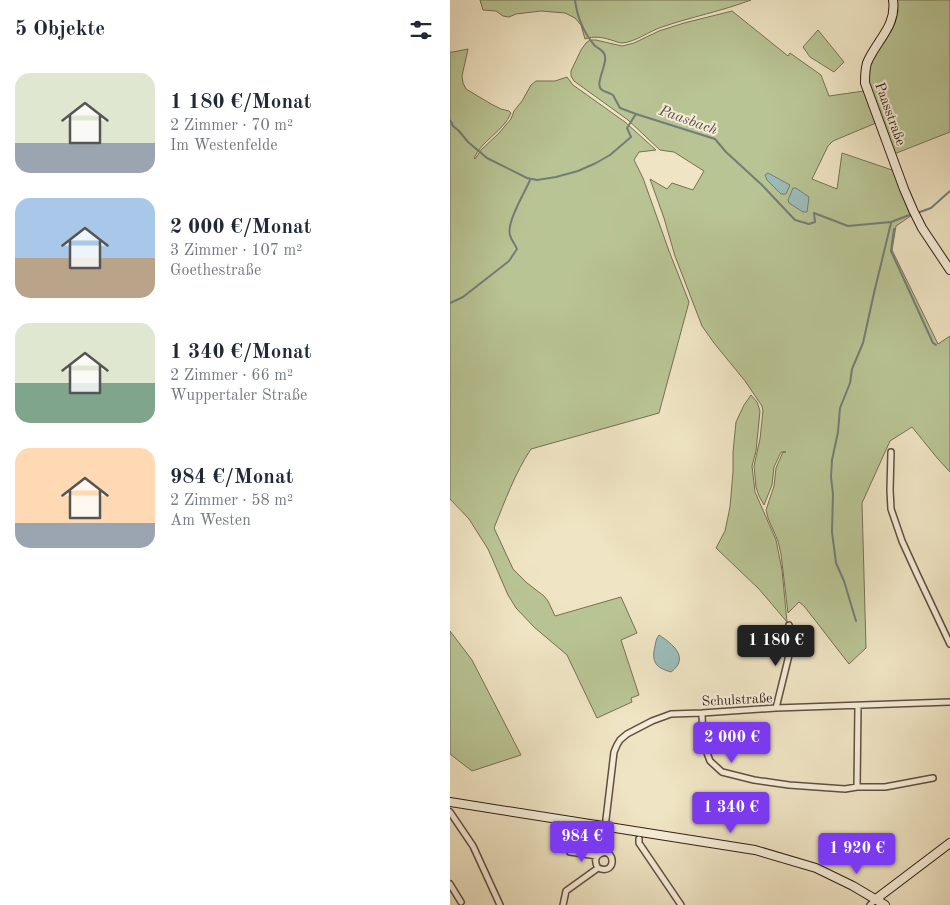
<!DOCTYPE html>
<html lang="de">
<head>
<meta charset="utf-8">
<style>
	body { margin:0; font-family:"Old Standard TT",serif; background:#f2f2f3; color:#1f2937; height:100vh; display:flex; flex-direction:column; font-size:19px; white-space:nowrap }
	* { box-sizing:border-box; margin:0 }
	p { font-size:16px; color:#747a83 }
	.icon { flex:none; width:28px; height:28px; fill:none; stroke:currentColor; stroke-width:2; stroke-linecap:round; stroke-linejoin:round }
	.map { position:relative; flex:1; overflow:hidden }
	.side { display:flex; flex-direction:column; background:#fff; width:450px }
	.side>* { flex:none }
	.price { position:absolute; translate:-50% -42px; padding:0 11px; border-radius:5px; background:#7c3aed; color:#fff; font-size:16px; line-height:32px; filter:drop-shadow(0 1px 2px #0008) }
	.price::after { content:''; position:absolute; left:50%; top:30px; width:15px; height:11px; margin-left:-8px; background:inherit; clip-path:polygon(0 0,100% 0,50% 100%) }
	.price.active { background:#222; color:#fff }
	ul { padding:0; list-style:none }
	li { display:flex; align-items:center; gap:15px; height:125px; padding:0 15px }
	li span { display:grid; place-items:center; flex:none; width:140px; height:100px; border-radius:15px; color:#555 }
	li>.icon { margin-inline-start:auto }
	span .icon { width:60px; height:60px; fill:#fffc; stroke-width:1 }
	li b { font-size:21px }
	h2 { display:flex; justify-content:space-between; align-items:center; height:60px; padding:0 15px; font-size:21px }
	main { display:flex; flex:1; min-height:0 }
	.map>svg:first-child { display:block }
	.green { fill:#b9c494; stroke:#767054 }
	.water { fill:#9cbdbb; stroke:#727d78 }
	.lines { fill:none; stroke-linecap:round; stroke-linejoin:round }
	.stream { stroke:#727d78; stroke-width:2 }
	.street-casing { stroke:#614e3f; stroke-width:8 }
	.secondary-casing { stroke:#321c13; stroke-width:10 }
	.street { stroke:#f5edd8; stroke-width:5 }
	.secondary { stroke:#f5edd8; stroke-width:8 }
	.labels { text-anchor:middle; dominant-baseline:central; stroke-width:4; stroke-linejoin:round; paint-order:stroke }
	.street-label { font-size:14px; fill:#321c13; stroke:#f5edd8 }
	.water-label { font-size:15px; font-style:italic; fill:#524c45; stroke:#f5edd8 }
</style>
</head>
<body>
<main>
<section class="side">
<h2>5 Objekte<svg class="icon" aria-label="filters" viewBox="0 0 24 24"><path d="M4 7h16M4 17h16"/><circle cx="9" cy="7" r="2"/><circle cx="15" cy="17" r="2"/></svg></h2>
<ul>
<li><span style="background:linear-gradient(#dfe7d0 70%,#9aa5b1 0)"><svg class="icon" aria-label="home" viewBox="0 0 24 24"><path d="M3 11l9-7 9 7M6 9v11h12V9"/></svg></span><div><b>1 180 €/Monat</b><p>2 Zimmer · 70 m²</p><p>Im Westenfelde</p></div></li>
<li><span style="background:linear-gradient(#a9c7e8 60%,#b9a48a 0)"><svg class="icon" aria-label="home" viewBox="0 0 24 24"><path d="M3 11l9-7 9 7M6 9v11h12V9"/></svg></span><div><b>2 000 €/Monat</b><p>3 Zimmer · 107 m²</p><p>Goethestraße</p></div></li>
<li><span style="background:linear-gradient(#dfe7d0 60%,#7fa58c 0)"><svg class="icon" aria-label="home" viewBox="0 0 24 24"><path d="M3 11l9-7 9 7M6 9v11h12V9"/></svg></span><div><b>1 340 €/Monat</b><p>2 Zimmer · 66 m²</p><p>Wuppertaler Straße</p></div></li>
<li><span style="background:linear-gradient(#ffd9b3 75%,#9aa5b1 0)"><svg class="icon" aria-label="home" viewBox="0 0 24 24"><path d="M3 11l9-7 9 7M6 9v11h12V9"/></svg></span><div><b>984 €/Monat</b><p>2 Zimmer · 58 m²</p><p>Am Westen</p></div></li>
</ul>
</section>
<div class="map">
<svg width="500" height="905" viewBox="0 0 500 905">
	<rect width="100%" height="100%" fill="#efe4c3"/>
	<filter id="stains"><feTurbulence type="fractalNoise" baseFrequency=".004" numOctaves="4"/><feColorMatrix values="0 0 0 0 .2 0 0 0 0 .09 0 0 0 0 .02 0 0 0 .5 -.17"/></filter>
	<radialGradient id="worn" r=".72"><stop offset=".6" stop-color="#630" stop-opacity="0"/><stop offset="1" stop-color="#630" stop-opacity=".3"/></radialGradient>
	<path class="green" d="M30 0H301C272 11 241 17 212 27 199 31 186 42 172 43 169 43 165 41 161 40 152 37 144 36 135 39L131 25 125 18 115 13 91 11 66 14 59 17 53 16 46 11 33 10Z
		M447 0H500V132L444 154 417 82 418 65 445 20Z
		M282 11 338 56 340 53 371 75 379 96 414 91 426 123 383 141 378 146 362 179 387 189 392 153 445 171 462 215 446 226 442 250 488 344 500 336V472L488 459 462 427 440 441 412 503 416 648 399 664 354 606 349 602 338 613 331 554 328 541 318 518 316 510 324 486 326 468 333 452H336H331L324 467 322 485 314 505 309 496 306 487 304 466 310 439 313 411 312 406 295 381 264 343 252 326 225 256 214 218 200 179 217 189 222 183 243 190 254 171 224 152 210 150 178 120 124 81 121 76V71L131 50 136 43 140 40H146L172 46 184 43 209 31 234 23Z
		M368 30 394 62 384 72 360 57 353 47Z
		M18 49 12 76 13 83 16 89 41 104 51 109 59 111 61 113C54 131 32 140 24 158L25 159 31 150 49 133 61 119 64 111 72 101 81 85 86 81H105L117 77 123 85 175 122 206 150 189 152 184 160 193 178 219 251 239 302 209 413 81 449C65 473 55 501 44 528L63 569 77 583 94 596 98 601 105 616 171 597 187 633 171 640 189 695 181 698 182 702 147 718 117 655 84 627 66 608 58 595 38 549 19 519 0 499V52H3Z
		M301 395 307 402 310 411 306 451 302 466 305 492 326 540 332 570 337 622 309 589 266 548 275 531 280 507 283 472V452L286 422 294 405Z
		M0 631 22 660 71 755 22 771 0 754Z"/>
	<path class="water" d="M318 173 340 185 336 194H331L317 180 315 175Z
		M343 188H346L359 197 357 212H353L339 203 338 200Z
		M209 635C223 644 240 658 221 672 206 668 201 662 205 646 206 641 206 639 209 635Z"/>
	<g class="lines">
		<path class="stream" d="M125 0C127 17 134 33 145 46 149 49 155 51 155 57 157 65 144 85 152 90 155 92 160 93 163 95L170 108 186 114
			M0 120 3 126 9 131 18 142 37 158 77 178 87 180 106 177 128 171 146 163 160 155 181 137 177 128 186 114 265 139 276 152 312 185 345 220 359 224 365 222 364 213 398 226 441 222 462 214
			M467 213 481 208 500 191
			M444 229 441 251 483 343 486 345
			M0 303 13 297 59 261 67 249C65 244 61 240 60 235 56 223 75 192 80 180
			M406 621 394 581 386 563 382 532 383 494 381 477 382 460 388 432 390 408 400 383 402 369 413 343 424 293 441 223"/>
		<g class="street-casing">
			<path id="street" d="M441 452 440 490 441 509 452 541 467 574 500 644
				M326 708 341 647 342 634 339 625
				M252 713 253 742 260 761 272 772 304 780 339 785 395 789 407 787H435L483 778
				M407 787 408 706
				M0 812 23 846 50 905
				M189 839V843L231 905
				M120 852 147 856
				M152 853 164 752 167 745 170 740 177 734 202 721 221 714 252 713 326 708 500 702
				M0 884 11 902
				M113 905 116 891 148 868C168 876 165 846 150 854 144 857 145 863 148 868
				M420 905 426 899"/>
		</g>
		<g class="secondary-casing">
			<path id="secondary" d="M443 0C447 26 426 41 417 63 415 70 415 76 415 83L454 189 463 210 472 228 500 270
				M0 802 305 850 366 868 403 886 435 905
				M426 899 500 843"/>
		</g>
		<use href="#street" class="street"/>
		<use href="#secondary" class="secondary"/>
	</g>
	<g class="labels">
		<g class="street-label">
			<text transform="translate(440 114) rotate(70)">Paasstraße</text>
			<text transform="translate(287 700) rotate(-3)">Schulstraße</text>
		</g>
		<g class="water-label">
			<text transform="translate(238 121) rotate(20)">Paasbach</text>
		</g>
	</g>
	<rect width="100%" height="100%" filter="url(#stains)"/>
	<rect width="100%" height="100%" fill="url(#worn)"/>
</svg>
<b class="price active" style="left:326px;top:667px">1 180 €</b>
<b class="price" style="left:282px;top:764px">2 000 €</b>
<b class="price" style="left:281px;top:834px">1 340 €</b>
<b class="price" style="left:132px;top:863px">984 €</b>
<b class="price" style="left:407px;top:875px">1 920 €</b>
</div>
</main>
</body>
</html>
